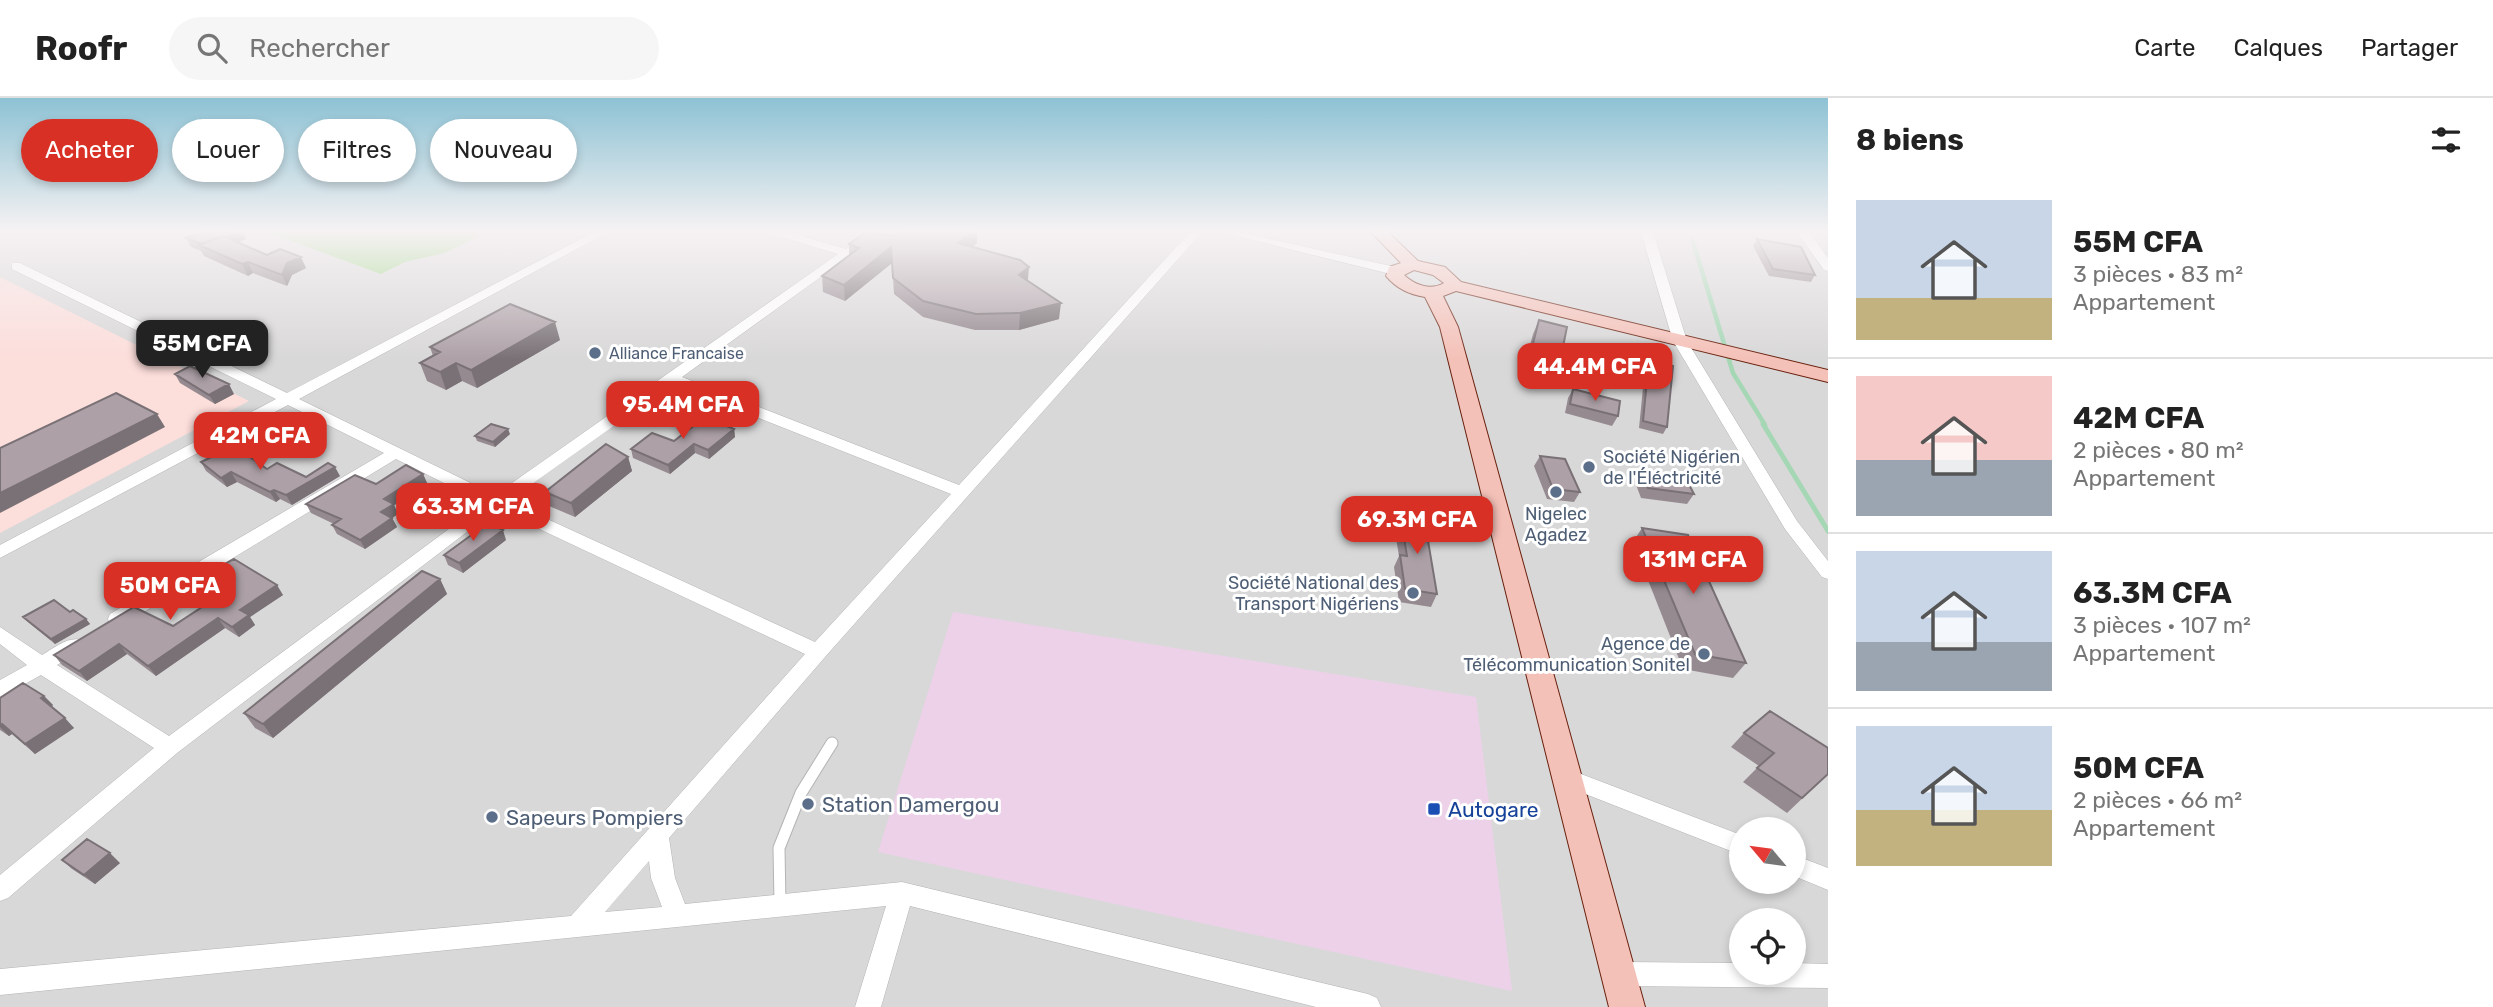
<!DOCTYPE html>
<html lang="fr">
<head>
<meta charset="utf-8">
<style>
	body { margin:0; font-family:Rubik,sans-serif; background:#f6f6f6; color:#222; height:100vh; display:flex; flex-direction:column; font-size:26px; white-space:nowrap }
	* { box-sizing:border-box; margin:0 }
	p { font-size:23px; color:#767676 }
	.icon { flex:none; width:38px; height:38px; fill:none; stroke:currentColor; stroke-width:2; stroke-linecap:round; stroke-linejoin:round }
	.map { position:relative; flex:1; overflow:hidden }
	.sheet { display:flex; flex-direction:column; background:#fff; width:665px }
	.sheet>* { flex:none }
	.banner { position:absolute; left:21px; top:21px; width:665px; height:63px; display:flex; gap:14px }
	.needle { width:46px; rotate:299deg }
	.controls { position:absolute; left:1729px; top:719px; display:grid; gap:14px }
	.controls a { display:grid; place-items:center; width:77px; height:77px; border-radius:50%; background:#fff; box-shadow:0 4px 10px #0003; font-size:35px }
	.price { position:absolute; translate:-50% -60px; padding:0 16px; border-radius:14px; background:#d93025; color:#fff; font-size:23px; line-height:46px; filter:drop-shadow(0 2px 4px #0008) }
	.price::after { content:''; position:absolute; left:50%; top:42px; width:21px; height:16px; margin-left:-10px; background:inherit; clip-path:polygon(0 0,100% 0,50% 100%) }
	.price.on { background:#222; color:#fff }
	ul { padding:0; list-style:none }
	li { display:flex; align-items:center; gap:21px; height:175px; padding:0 28px }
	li+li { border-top:2px solid #e0e0e0 }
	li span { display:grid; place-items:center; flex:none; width:196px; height:140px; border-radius:0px; color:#555 }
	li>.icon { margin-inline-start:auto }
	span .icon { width:84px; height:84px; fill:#fffc; stroke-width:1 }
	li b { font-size:30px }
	h2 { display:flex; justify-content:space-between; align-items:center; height:84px; padding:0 28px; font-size:30px }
	.chip { padding:0 24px; border-radius:32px; background:#fff; box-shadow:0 4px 10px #0003; font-size:24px; line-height:63px }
	.chip.on { background:#d93025; color:#fff }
	header { display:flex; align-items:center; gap:42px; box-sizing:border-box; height:98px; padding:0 35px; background:#fff; border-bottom:2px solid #e0e0e0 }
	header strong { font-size:33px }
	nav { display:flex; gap:38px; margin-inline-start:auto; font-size:24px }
	.search { width:490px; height:63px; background:#f6f6f6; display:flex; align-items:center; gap:18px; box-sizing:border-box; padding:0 24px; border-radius:38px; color:#767676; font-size:26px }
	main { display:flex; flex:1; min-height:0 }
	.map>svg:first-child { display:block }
	.residential { fill:#d9d8d9; fill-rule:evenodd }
	.commercial { fill:#ecd1e8 }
	.education { fill:#fcdedb }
	.pitch { fill:#9cd685 }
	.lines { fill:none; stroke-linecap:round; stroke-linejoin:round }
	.stream-far1 { stroke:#a5d7b5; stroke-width:4.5 }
	.stream { stroke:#a5d7b5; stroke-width:5 }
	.lane-casing { stroke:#b4b4b4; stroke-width:13 }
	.street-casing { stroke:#b4b4b4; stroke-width:1 }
	.secondary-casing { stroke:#68200d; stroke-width:2 }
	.lane { stroke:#fff; stroke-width:11 }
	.street { fill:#fff; fill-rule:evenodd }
	.secondary { fill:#f4c1b8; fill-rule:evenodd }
	.wall { fill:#958a90 }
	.shaded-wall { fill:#797175 }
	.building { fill:#ada1a7; stroke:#797175; stroke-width:2 }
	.service-dot { fill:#5c6f8a; stroke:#fff; stroke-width:2.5 }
	.transit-dot { fill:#1a4fb4; stroke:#fff; stroke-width:2.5 }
	.labels { text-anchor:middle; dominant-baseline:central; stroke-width:6; stroke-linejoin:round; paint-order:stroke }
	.far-service-label { font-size:16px; fill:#4e5e75; stroke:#fff; text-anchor:start }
	.service-label { font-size:18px; fill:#4e5e75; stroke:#fff; text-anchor:end }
	.near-service-label { font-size:21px; fill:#4e5e75; stroke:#fff; text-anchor:start }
	.near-transit-label { font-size:21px; fill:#164399; stroke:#fff; text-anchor:start }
</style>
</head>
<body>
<header>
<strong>Roofr</strong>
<div class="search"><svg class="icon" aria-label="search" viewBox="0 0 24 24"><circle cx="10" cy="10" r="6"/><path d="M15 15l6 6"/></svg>Rechercher</div>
<nav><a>Carte</a><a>Calques</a><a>Partager</a></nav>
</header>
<main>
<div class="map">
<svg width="1828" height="909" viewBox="0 0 1828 909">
	<rect width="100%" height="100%" fill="#ece2e4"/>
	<path class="residential" d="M0 134H1828V909H0ZM1741 732H1794V784H1741ZM1741 822H1794V875H1741Z"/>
	<path class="commercial" d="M953 514 1476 599 1512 893 878 754Z"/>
	<path class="education" d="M0 179 249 303 0 435Z"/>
	<path class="pitch" d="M267 134H487L445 155 405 164 381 176Z"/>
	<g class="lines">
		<path class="stream-far1" d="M1690 134 1733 275 1765 327"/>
		<path class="stream" d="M1763 326 1828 433"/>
		<g class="lane-casing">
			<path id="lane" d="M780 806 779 750 801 695 832 645"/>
		</g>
		<g class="street-casing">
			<path id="street" d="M594 134H608L299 301 495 397 838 156 772 136 770 134H787L846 151 870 134H883L682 279 959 387 1190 134H1202L825 559 669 740 675 780 685 806 902 784 1368 896 1377 900 1381 909H1316L910 808 881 909H855L886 808 0 897V871L571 818 805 556 497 411 177 655 8 800 0 803V777L154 650 41 577 0 600V582L27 567 0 546V529L42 557C54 550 68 538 82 542L85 547 82 552 57 567 169 638 484 405 396 361 124 526H110L108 521 110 516 384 355 288 307 0 460V447L276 301 12 171V165H20L287 295ZM673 286 951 396 815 544 508 403ZM649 763 651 780 662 809 605 814Z
				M1220 134H1239L1395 169 1401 173 1395 177Z
				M1641 134H1653L1687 243 1797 423 1828 463V481L1822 479 1785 431 1673 243Z
				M1797 134H1809L1828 160V173L1824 172Z
				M1568 671 1741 737V757L1560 686 1557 680 1560 674Z
				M1794 757 1828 770V792L1794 778Z
				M1619 864 1741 865V875H1794V865L1828 866V890L1619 888 1610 885 1606 876 1610 867Z"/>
		</g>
		<g class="secondary-casing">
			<path id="secondary" d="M1371 134H1388L1418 163 1445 169 1461 184 1828 272V284L1456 193 1443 198 1458 229 1645 909H1609L1440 229 1425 199C1409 196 1397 191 1386 178L1389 169 1401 165ZM1414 172 1433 177 1444 185C1430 193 1415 187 1404 177Z"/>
		</g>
		<use href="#lane" class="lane"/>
		<use href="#street" class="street"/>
		<use href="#secondary" class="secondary"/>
	</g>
	<path class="wall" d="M894 138 977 145 972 149 1029 169 1028 183 1059 221 1019 232H975L923 219 894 196 892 165 845 203 823 194 822 178 849 157V146Z
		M186 140 246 141 238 144 267 157 306 170 292 177 287 188 253 175 248 178 204 158 201 153 191 149Z
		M1757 141 1815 177 1811 184 1769 178 1753 148Z
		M1539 222 1558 273 1551 287 1521 279 1533 236Z
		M560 242 477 290 462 283 446 292 427 283 420 265 433 258 430 249Z
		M1649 262 1667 329 1663 336 1639 330 1645 269Z
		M175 276 234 296 215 306 180 285Z
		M1573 291 1618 318 1612 328 1565 315 1568 300Z
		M734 331 735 339 709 361 695 355 670 376 633 360 631 351Z
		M510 336 495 349 477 343 475 338Z
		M1540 358 1580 394 1574 404 1547 401 1534 368Z
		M628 359 632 373 575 419 549 408 545 394Z
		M201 364 267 371 306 379 340 378 292 407 280 401 276 404 237 384 227 389 206 373Z
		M1641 375 1694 396 1687 406 1641 400 1635 384Z
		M423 376 427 385 394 407 398 416 392 420 397 429 365 451 337 436 332 427 334 426 311 415 306 406 376 386Z
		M1400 415 1437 496 1431 509 1399 504 1394 469 1399 458 1394 428Z
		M1642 430 1746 565 1733 580 1683 571 1633 444Z
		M506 442 463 475 448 467 444 457Z
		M209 475 283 497 250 519 255 527 239 539 225 530 156 578 127 556 87 583 62 567 54 557 173 528 227 493 216 485Z
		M440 481 447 496 273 640 255 630 244 615Z
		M23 519 86 521 90 526 55 546 28 524Z
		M44 598 53 607 51 609 74 630 35 656 12 636 9 638 0 632V600Z
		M1744 635 1828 676 1787 715 1743 684 1759 668 1731 649Z
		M62 762 120 765 95 786 72 771Z"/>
	<path class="shaded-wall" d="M239 134H243L246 141 214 154 205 147Z
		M972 134H977V145L957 161 958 145Z
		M891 149 892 165 845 203 844 187Z
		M301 159 306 170 292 177 287 188 282 177 287 165Z
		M248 164 253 175 248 178 242 166Z
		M1029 169 1027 185 1019 177Z
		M1061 205 1059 221 1019 232 1020 215Z
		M555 224 560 242 477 290 471 272Z
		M456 265 462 283 446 292 440 274Z
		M229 286 234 296 215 306 209 297Z
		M157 316 165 329 0 415V395Z
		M508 331 510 336 495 349 493 344Z
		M734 331 735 339 709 361 708 352Z
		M694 346 695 355 670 376 668 367Z
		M628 359 632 373 575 419 571 405Z
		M335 369 340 378 292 407 286 397Z
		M231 374 237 384 227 389 221 380Z
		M423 376 427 385 394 407 398 416 386 424 381 414 384 401Z
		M274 392 280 401 276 404 270 394Z
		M392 420 397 429 365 451 360 442Z
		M503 432 506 442 463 475 459 465Z
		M440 481 447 496 273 640 263 626Z
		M277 487 283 497 250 519 255 527 239 539 232 529 240 512Z
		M218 520 225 530 156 578 148 568Z
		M86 521 90 526 55 546 51 541Z
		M119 546 127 556 87 583 79 573Z
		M44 598 53 607 50 610 41 600Z
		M65 620 74 630 35 656 25 646Z
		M2 626 12 636 9 638 0 629V627Z
		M110 755 120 765 95 786 84 777Z"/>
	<path class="building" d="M202 134H239L226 139 223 138 202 146 186 140Z
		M866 134 894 138 900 134H972L958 145 1020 162 1029 169 1019 177 1061 205 1020 215 976 216 923 203 893 180 891 149 844 187 822 178 859 150 849 146Z
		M223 138 267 157 280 151 301 159 287 165 282 177 248 164 242 166 199 147Z
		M1757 141 1801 149 1815 177 1773 171Z
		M510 206 555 224 471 272 456 265 440 274 420 265 440 254 430 249Z
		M1539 222 1567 229 1558 273 1528 265Z
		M1649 262 1673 268 1667 329 1643 323Z
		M190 268 229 286 209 297 175 276Z
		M1573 291 1620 303 1618 318 1570 306Z
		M116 295 157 316 0 395V350Z
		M705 319 734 331 708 352 694 346 668 367 631 351 652 335 674 343Z
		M491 326 508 331 493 344 475 338Z
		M606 346 628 359 571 405 545 394Z
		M234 348 267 371 277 365 306 379 328 365 335 369 286 397 274 392 270 394 231 374 221 380 201 364Z
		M1540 358 1565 361 1580 394 1553 391Z
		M406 367 423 376 384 401 394 406 381 414 392 420 360 442 332 427 341 421 306 406 355 377 376 386Z
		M1641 375 1686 381 1694 396 1648 390Z
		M1400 415 1424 419 1437 496 1405 491 1400 457 1407 458Z
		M488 425 503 432 459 465 444 457Z
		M1642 430 1688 437 1746 565 1695 556Z
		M234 461 277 487 240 512 249 517 232 529 218 520 148 568 119 546 79 573 54 557 134 509 173 528 231 490 209 475Z
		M422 473 440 481 263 626 244 615Z
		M54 502 70 514 73 512 86 521 51 541 23 519Z
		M23 585 44 598 41 600 65 620 25 646 2 626 0 627V600Z
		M1770 613 1828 650V676L1802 700 1757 670 1774 655 1744 635Z
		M87 741 110 755 84 777 62 762Z"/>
	<linearGradient id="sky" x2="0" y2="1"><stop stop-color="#8dc2d4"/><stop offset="0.51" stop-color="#f6f2f3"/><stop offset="1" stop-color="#f6f2f3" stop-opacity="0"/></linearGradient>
	<rect width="1828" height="261" fill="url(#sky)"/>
	<g class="service-dot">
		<circle cx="595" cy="255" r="7"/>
		<circle cx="1589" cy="369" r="7"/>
		<circle cx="1556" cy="394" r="7"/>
		<circle cx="1413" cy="495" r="7"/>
		<circle cx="1704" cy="556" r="7"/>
		<circle cx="808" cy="706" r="7"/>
		<circle cx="492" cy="719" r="7"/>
	</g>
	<rect class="transit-dot" x="1427" y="704" width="14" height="14" rx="3.5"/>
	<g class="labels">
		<g class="far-service-label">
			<text x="609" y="255">Alliance Francaise</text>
		</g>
		<g class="service-label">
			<text x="1603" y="359" text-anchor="start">Société Nigérien<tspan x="1603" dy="21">de l'Éléctricité</tspan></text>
			<text x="1556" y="416" text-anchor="middle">Nigelec<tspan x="1556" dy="21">Agadez</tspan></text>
			<text x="1399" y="485">Société National des<tspan x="1399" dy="21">Transport Nigériens</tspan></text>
			<text x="1690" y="546">Agence de<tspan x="1690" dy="21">Télécommunication Sonitel</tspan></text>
		</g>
		<g class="near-service-label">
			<text x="822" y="706">Station Damergou</text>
			<text x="506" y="719">Sapeurs Pompiers</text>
		</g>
		<g class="near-transit-label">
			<text x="1448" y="711">Autogare</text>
		</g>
	</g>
</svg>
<div class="controls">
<a><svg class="needle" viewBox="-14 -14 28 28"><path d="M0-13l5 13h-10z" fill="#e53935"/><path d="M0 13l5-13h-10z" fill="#767676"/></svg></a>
<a><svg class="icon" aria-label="locate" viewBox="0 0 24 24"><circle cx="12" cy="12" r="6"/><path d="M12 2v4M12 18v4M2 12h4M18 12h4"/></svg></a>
</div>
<b class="price on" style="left:202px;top:282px">55M CFA</b>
<b class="price" style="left:1595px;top:305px">44.4M CFA</b>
<b class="price" style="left:683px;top:343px">95.4M CFA</b>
<b class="price" style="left:260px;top:374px">42M CFA</b>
<b class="price" style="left:473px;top:445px">63.3M CFA</b>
<b class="price" style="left:1417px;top:458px">69.3M CFA</b>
<b class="price" style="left:1693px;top:498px">131M CFA</b>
<b class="price" style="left:170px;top:524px">50M CFA</b>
<div class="banner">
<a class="chip on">Acheter</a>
<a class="chip">Louer</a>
<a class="chip">Filtres</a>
<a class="chip">Nouveau</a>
</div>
</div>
<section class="sheet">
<h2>8 biens<svg class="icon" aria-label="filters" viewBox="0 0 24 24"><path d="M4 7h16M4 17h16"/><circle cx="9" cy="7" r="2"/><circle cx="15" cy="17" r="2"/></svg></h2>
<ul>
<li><span style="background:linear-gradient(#c9d6e8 70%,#c2b280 0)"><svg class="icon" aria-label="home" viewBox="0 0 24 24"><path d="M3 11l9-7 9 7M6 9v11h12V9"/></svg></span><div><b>55M CFA</b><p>3 pièces · 83 m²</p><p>Appartement</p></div></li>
<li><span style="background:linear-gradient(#f6c9c9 60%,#9aa5b1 0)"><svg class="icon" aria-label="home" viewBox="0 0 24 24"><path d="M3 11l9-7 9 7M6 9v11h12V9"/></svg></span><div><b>42M CFA</b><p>2 pièces · 80 m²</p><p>Appartement</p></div></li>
<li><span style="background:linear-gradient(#c9d6e8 65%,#9aa5b1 0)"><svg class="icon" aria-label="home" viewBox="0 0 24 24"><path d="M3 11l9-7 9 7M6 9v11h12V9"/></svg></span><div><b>63.3M CFA</b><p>3 pièces · 107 m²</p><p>Appartement</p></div></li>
<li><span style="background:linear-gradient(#c9d6e8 60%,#c2b280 0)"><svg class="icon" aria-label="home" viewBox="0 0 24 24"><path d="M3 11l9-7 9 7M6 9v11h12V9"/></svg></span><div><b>50M CFA</b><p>2 pièces · 66 m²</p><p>Appartement</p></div></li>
</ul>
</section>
</main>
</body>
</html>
